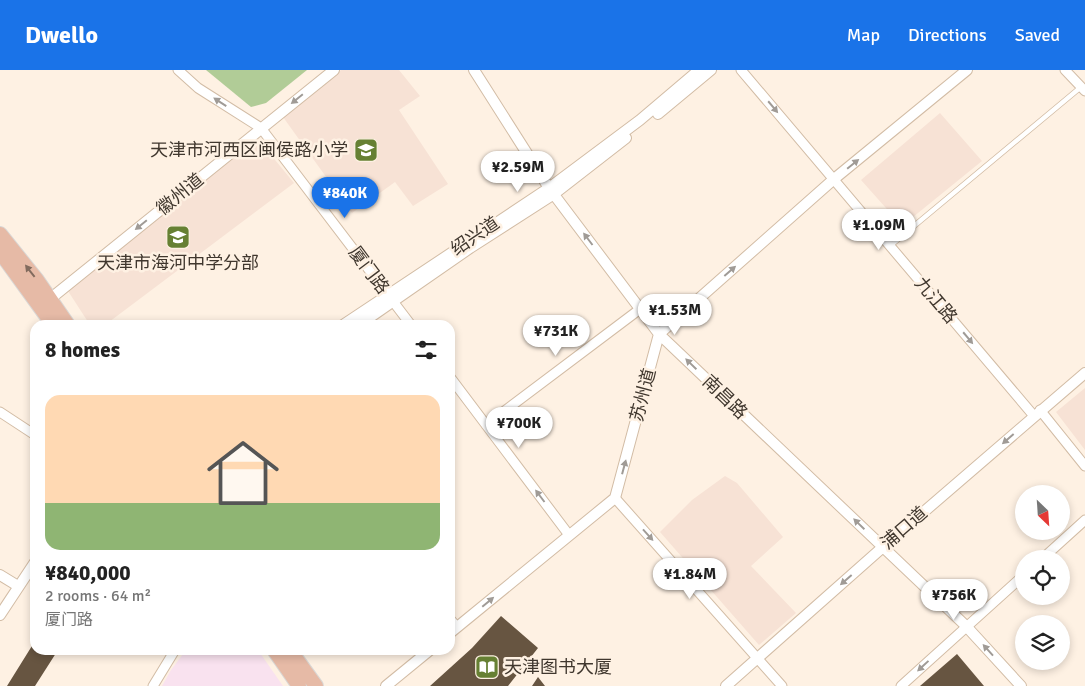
<!DOCTYPE html>
<html lang="en">
<head>
<meta charset="utf-8">
<style>
	body { margin:0; font-family:Signika,"Noto Sans SC",sans-serif; background:#f6f6f6; color:#222; height:100vh; display:flex; flex-direction:column; font-size:19px; white-space:nowrap }
	* { box-sizing:border-box; margin:0 }
	p { font-size:16px; color:#767676 }
	.icon { flex:none; width:28px; height:28px; fill:none; stroke:currentColor; stroke-width:2; stroke-linecap:round; stroke-linejoin:round }
	.map { position:relative; flex:1; overflow:hidden }
	.side { position:absolute; left:30px; top:250px; width:425px; height:335px; display:flex; flex-direction:column; background:#fff; border-radius:15px; box-shadow:0 2px 8px #0003 }
	.side>* { flex:none }
	.needle { width:32px; rotate:155deg }
	.controls { position:absolute; left:1015px; top:415px; display:grid; gap:10px }
	.controls a { display:grid; place-items:center; width:55px; height:55px; border-radius:50%; background:#fff; box-shadow:0 2px 8px #0003; font-size:25px }
	.price { position:absolute; translate:-50% -42px; padding:0 11px; border-radius:18px; background:#fff; color:#222; font-size:16px; line-height:32px; filter:drop-shadow(0 1px 2px #0008) }
	.price::after { content:''; position:absolute; left:50%; top:30px; width:15px; height:11px; margin-left:-8px; background:inherit; clip-path:polygon(0 0,100% 0,50% 100%) }
	.price.selected { background:#1a73e8; color:#fff }
	ul { padding:0; list-style:none }
	li { display:grid; align-content:center; gap:10px; height:265px; padding:0 15px }
	li+li { border-top:1px solid #e0e0e0 }
	li span { display:grid; place-items:center; height:155px; border-radius:15px; color:#555 }
	li>.icon { margin-inline-start:auto }
	span .icon { width:90px; height:90px; fill:#fffc; stroke-width:1 }
	li b { font-size:21px }
	h2 { display:flex; justify-content:space-between; align-items:center; height:60px; padding:0 15px; font-size:21px }
	header { display:flex; align-items:center; gap:30px; box-sizing:border-box; height:70px; padding:0 25px; background:#1a73e8; color:#fff }
	header strong { font-size:24px }
	nav { display:flex; gap:28px; margin-inline-start:auto; font-size:18px }
	.map>svg:first-child { display:block }
	.education { fill:#f7e2d5 }
	.medical { fill:#f9e2ef }
	.green { fill:#b1cc97 }
	.building { fill:#675541 }
	.lines { fill:none; stroke-linecap:round; stroke-linejoin:round }
	.service-casing { stroke:#d2bca5; stroke-width:6 }
	.minor-casing { stroke:#d2bca5; stroke-width:11 }
	.tertiary-casing { stroke:#d2bca5; stroke-width:12 }
	.primary-casing { stroke:#d9d7d5; stroke-width:16 }
	.service { stroke:#fff; stroke-width:4.5 }
	.minor { stroke:#fff; stroke-width:9 }
	.tertiary { stroke:#fff; stroke-width:10 }
	.primary { stroke:#e6baa6; stroke-width:14 }
	.oneway { fill:#a09b96 }
	.oneway2 { fill:#826b5e }
	.labels { text-anchor:middle; dominant-baseline:central; stroke-width:5; stroke-linejoin:round; paint-order:stroke }
	.poi-label { font-size:18px; fill:#40372e; stroke:#fef1e3; text-anchor:end }
	.street-label { font-size:18px; fill:#40372e; stroke:#fef1e3 }
</style>
</head>
<body>
<header>
<strong>Dwello</strong>
<nav><a>Map</a><a>Directions</a><a>Saved</a></nav>
</header>
<div class="map">
<svg width="1085" height="616" viewBox="0 0 1085 616">
	<rect width="100%" height="100%" fill="#fef1e3"/>
	<path class="education" d="M341 0H399L420 26 399 40 448 114 413 136 395 112 352 143 283 47Z
		M940 43 982 91 902 156 861 110Z
		M257 68 294 113 105 255H90L68 221Z
		M1085 318V380L1056 342Z
		M725 406 737 413 783 467 751 496 796 543 759 575 660 462 692 430Z"/>
	<path class="medical" d="M186 580H258L283 616H162L171 600Z"/>
	<path class="green" d="M206 0H307L266 33 251 37Z"/>
	<path class="building" d="M501 546 538 578 508 616H430L472 578Z
		M35 571V580H58L35 616H7Z
		M957 584 984 616H920Z
		M538 607 545 616H532Z"/>
	<g class="lines">
		<g class="service-casing">
			<path id="service" d="M890 176 1081 17"/>
		</g>
		<g class="minor-casing">
			<path id="minor" d="M178 0 198 18 261 58 411 255
				M741 0 1034 346
				M1065 0 1085 21
				M450 307 569 465
				M1040 340 1085 396
				M0 342 35 365
				M486 355 640 239
				M615 428 782 616
				M1042 489 1085 450
				M450 549 457 557
				M153 616 175 580
				M901 616 1024 505"/>
		</g>
		<g class="tertiary-casing">
			<path id="tertiary" d="M474 0 549 118 659 264 966 556 1021 616
				M658 44 711 0
				M50 229 334 0
				M343 255 549 118 640 50 699 0
				M359 255 470 178 554 124 626 68
				M0 505 18 516
				M0 545 35 492
				M450 563 615 428 659 264 834 109 967 0
				M386 616 430 580
				M726 616 883 477 1085 303"/>
		</g>
		<g class="primary-casing">
			<path id="primary" d="M0 164 37 210 68 255
				M0 182 53 255
				M274 580 299 616
				M290 580 316 616"/>
		</g>
		<use href="#service" class="service"/>
		<use href="#minor" class="minor"/>
		<use href="#tertiary" class="tertiary"/>
		<use href="#primary" class="primary"/>
	</g>
	<defs><path id="oneway-solid" d="M-6-.8H1V-3.2L6.5 0L1 3.2V.8H-6Z" transform="scale(1.25)"/></defs>
	<g class="oneway">
		<use href="#oneway-solid" transform="translate(297 29) rotate(141)"/>
		<use href="#oneway-solid" transform="translate(220 32) rotate(-147)"/>
		<use href="#oneway-solid" transform="translate(773 37) rotate(50)"/>
		<use href="#oneway-solid" transform="translate(853 94) rotate(-39)"/>
		<use href="#oneway-solid" transform="translate(141 155) rotate(141)"/>
		<use href="#oneway-solid" transform="translate(588 169) rotate(-127)"/>
		<use href="#oneway-solid" transform="translate(730 201) rotate(-41)"/>
		<use href="#oneway-solid" transform="translate(968 268) rotate(50)"/>
		<use href="#oneway-solid" transform="translate(691 294) rotate(-136)"/>
		<use href="#oneway-solid" transform="translate(1008 369) rotate(139)"/>
		<use href="#oneway-solid" transform="translate(624 397) rotate(-75)"/>
		<use href="#oneway-solid" transform="translate(540 426) rotate(-127)"/>
		<use href="#oneway-solid" transform="translate(859 454) rotate(-136)"/>
		<use href="#oneway-solid" transform="translate(648 465) rotate(48)"/>
		<use href="#oneway-solid" transform="translate(846 510) rotate(139)"/>
		<use href="#oneway-solid" transform="translate(488 532) rotate(-40)"/>
		<use href="#oneway-solid" transform="translate(988 580) rotate(-132)"/>
		<use href="#oneway-solid" transform="translate(923 596) rotate(137)"/>
	</g>
	<use class="oneway2" href="#oneway-solid" transform="translate(30 201) rotate(-128)"/>
	<defs>
		<g id="school-square" transform="scale(1.25)"><rect x="-9" y="-9" width="18" height="18" rx="4" fill="#668033" stroke="#fef1e3"/><path d="M0-5L7-2L0 1L-7-2ZM-4 1L0 2.5L4 1V4Q0 6-4 4Z" fill="#fff"/></g>
		<g id="library-square" transform="scale(1.25)"><rect x="-9" y="-9" width="18" height="18" rx="4" fill="#668033" stroke="#fef1e3"/><path d="M-6-4Q-3-5.5-.7-3.5V5Q-3 3-6 4ZM6-4Q3-5.5 .7-3.5V5Q3 3 6 4Z" fill="#fff"/></g>
	</defs>
	<g fill-rule="evenodd">
		<use href="#school-square" x="366" y="80"/>
		<use href="#school-square" x="178" y="167"/>
		<use href="#library-square" x="487" y="597"/>
	</g>
	<g class="labels">
		<g class="poi-label">
			<text x="348" y="80">天津市河西区闽侯路小学</text>
			<text x="178" y="193" text-anchor="middle">天津市海河中学分部</text>
			<text x="504" y="597" text-anchor="start">天津图书大厦</text>
		</g>
		<g class="street-label">
			<text transform="translate(180 124) rotate(-39)">徽州道</text>
			<text transform="translate(475 166) rotate(-34)">绍兴道</text>
			<text transform="translate(369 200) rotate(53)">厦门路</text>
			<text transform="translate(936 230) rotate(50)">九江路</text>
			<text transform="translate(643 325) rotate(-75)">苏州道</text>
			<text transform="translate(725 327) rotate(44)">南昌路</text>
			<text transform="translate(904 458) rotate(-41)">浦口道</text>
		</g>
	</g>
</svg>
<div class="controls">
<a><svg class="needle" viewBox="-14 -14 28 28"><path d="M0-13l5 13h-10z" fill="#e53935"/><path d="M0 13l5-13h-10z" fill="#767676"/></svg></a>
<a><svg class="icon" aria-label="locate" viewBox="0 0 24 24"><circle cx="12" cy="12" r="6"/><path d="M12 2v4M12 18v4M2 12h4M18 12h4"/></svg></a>
<a><svg class="icon" aria-label="layers" viewBox="0 0 24 24"><path d="M12 4l9 5-9 5-9-5zM3 14l9 5 9-5"/></svg></a>
</div>
<b class="price" style="left:518px;top:123px">¥2.59M</b>
<b class="price selected" style="left:345px;top:149px">¥840K</b>
<b class="price" style="left:879px;top:181px">¥1.09M</b>
<b class="price" style="left:675px;top:266px">¥1.53M</b>
<b class="price" style="left:556px;top:287px">¥731K</b>
<b class="price" style="left:519px;top:379px">¥700K</b>
<b class="price" style="left:690px;top:530px">¥1.84M</b>
<b class="price" style="left:954px;top:551px">¥756K</b>
<section class="side">
<h2>8 homes<svg class="icon" aria-label="filters" viewBox="0 0 24 24"><path d="M4 7h16M4 17h16"/><circle cx="9" cy="7" r="2"/><circle cx="15" cy="17" r="2"/></svg></h2>
<ul>
<li><span style="background:linear-gradient(#ffd9b3 70%,#8fb573 0)"><svg class="icon" aria-label="home" viewBox="0 0 24 24"><path d="M3 11l9-7 9 7M6 9v11h12V9"/></svg></span><div><b>¥840,000</b><p>2 rooms · 64 m²</p><p>厦门路</p></div></li>
</ul>
</section>
</div>
</body>
</html>
